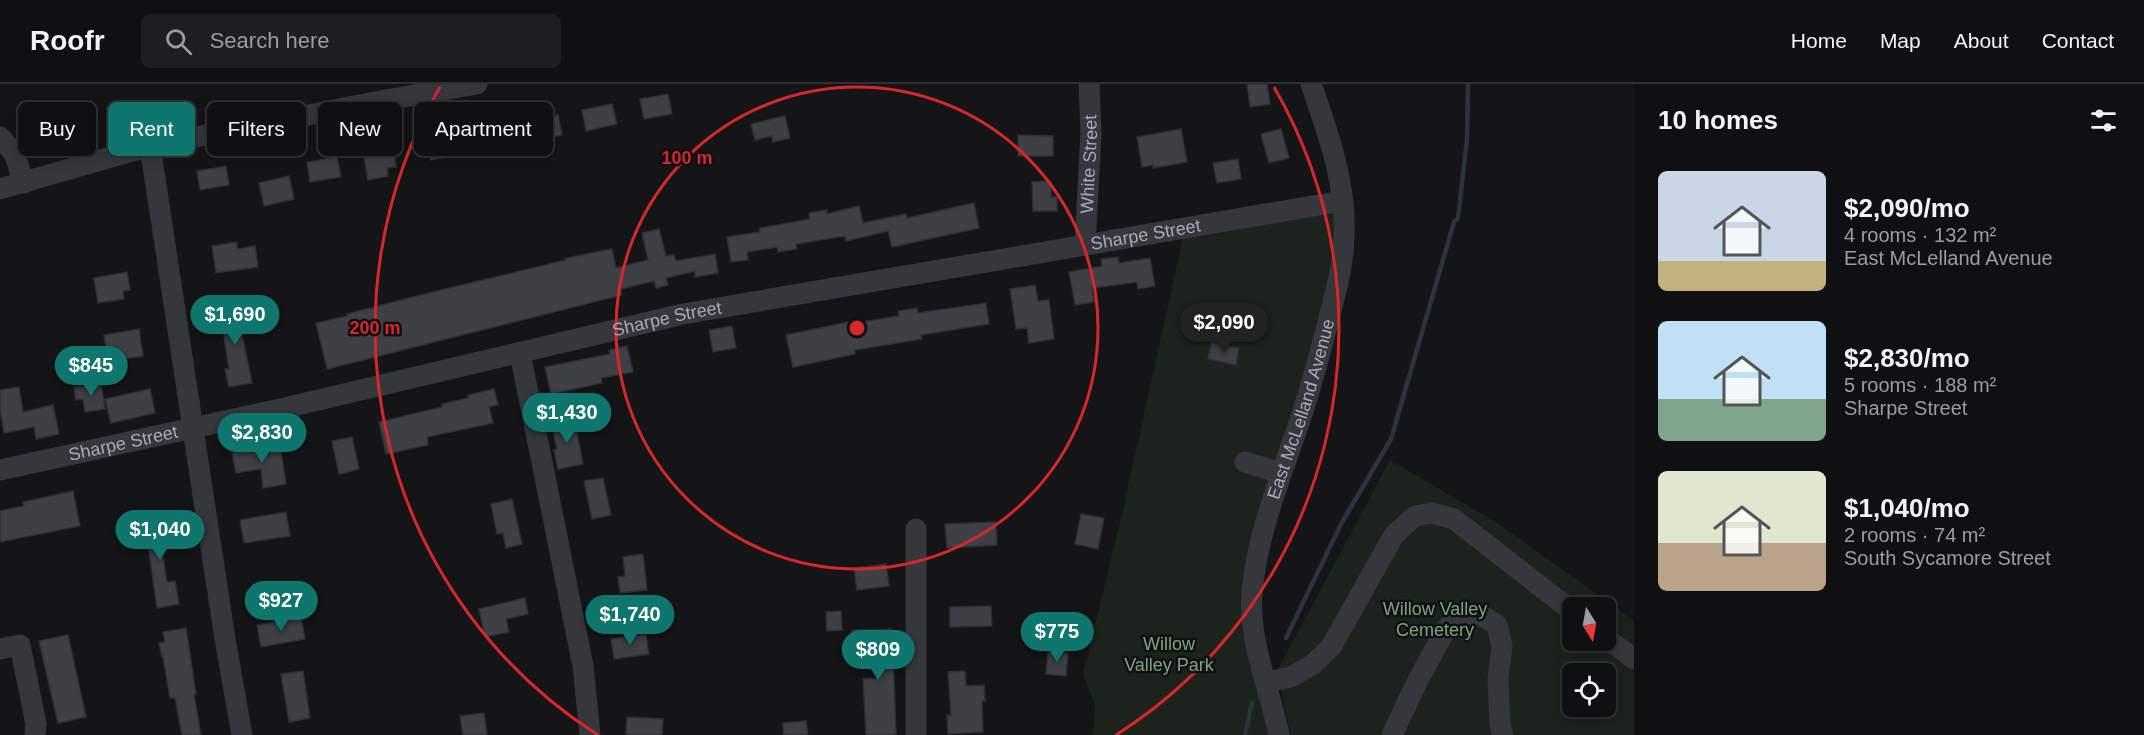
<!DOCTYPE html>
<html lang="en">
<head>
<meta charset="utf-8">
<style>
	body { margin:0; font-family:Arial,sans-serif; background:#1e1e20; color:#f1f3f6; height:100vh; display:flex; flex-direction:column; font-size:22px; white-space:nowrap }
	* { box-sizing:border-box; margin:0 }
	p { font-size:20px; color:#9c9d9f }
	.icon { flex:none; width:33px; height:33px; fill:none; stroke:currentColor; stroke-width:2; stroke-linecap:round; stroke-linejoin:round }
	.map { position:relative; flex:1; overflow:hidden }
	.side { display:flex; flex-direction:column; background:#101012; width:510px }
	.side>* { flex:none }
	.top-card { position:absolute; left:18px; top:18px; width:570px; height:54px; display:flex; gap:12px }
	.needle { width:39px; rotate:169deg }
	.tools { position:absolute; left:1562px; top:513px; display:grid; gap:12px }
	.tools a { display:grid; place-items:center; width:54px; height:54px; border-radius:9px; background:#101012; box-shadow:0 3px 15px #0003,0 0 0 2px #303032; font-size:30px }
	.price { position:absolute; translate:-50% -51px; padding:0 14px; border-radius:21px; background:#0f766e; color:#fff; font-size:20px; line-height:39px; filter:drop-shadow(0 2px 3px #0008) }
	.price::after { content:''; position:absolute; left:50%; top:36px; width:18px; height:14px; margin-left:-9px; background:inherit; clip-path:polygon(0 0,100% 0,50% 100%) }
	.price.current { background:#222; color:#fff }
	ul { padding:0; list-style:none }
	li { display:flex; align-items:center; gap:18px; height:150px; padding:0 24px }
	li span { display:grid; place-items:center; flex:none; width:168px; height:120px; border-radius:9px; color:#555 }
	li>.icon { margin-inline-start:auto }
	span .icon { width:72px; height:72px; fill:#fffc; stroke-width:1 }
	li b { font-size:26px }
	h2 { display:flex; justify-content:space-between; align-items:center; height:72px; padding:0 24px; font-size:26px }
	.tag { padding:0 21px; border-radius:9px; background:#101012; box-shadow:0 3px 15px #0003,0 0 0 2px #303032; font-size:21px; line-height:54px }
	.tag.current { background:#0f766e; color:#fff }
	header { display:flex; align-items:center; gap:36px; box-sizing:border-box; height:84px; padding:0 30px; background:#101012; border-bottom:2px solid #303032 }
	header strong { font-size:28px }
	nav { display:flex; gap:33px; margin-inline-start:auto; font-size:21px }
	.search { width:420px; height:54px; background:#1e1e20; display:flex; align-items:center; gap:15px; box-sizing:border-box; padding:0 21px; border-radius:9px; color:#9c9d9f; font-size:22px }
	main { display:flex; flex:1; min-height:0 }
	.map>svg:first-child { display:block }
	.green { fill:#1b231c; fill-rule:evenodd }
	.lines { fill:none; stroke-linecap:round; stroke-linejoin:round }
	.stream { stroke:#2b343c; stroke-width:4.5 }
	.building { fill:#3f4045; stroke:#2f2f34; stroke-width:1.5 }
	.minor { stroke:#36373d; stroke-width:21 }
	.ring { fill:none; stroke:#d62828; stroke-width:3 }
	.labels { text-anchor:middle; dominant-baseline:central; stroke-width:5; stroke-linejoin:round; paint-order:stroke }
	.street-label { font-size:18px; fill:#a7acb8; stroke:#101013 }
	.park-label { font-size:18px; fill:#7da47f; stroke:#101013 }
	.centre { fill:#d62828; stroke:#101013; stroke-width:3 }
	.ring-label { font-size:18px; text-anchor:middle; font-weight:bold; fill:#d62828; stroke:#101013; stroke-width:5; stroke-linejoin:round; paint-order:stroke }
</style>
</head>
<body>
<header>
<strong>Roofr</strong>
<div class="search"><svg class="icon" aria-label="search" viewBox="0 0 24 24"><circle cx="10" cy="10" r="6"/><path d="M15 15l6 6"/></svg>Search here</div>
<nav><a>Home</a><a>Map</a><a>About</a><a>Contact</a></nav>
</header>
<main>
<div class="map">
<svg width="1634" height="651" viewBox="0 0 1634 651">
	<rect width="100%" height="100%" fill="#151518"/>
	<path class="green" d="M1327 127 1334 132 1336 142 1333 181 1309 276 1253 455 1269 651H1093L1095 620 1083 591 1123 425 1183 154Z
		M1390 376 1499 440 1634 537V651H1291L1277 587ZM1572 524H1605V556H1572ZM1572 590H1605V622H1572Z"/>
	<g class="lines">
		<path class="stream" d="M1286 554 1341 440 1391 355 1454 138 1458 134 1467 55 1468 0
			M1245 651 1252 619"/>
	</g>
	<path class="building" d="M1247 0H1267L1270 20 1250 23Z
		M668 10 672 30 644 35 640 15Z
		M612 20 617 40 586 47 582 26Z
		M558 31 562 51 516 61 518 67 502 70 500 63 431 76 427 56Z
		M785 32 790 54 773 58 772 52 755 56 751 40Z
		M1181 45 1187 78 1153 84V81L1142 83 1137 53Z
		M1281 45 1289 74 1269 79 1261 50Z
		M1018 51 1053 52V72H1018Z
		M393 62 396 83 387 84 388 92 368 96 363 67Z
		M337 73 341 93 310 98 307 78Z
		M1238 75 1241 95 1217 99 1213 79Z
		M226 82 229 101 200 106 197 87Z
		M289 92 294 115 264 122 259 99Z
		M1051 97V113H1057V127H1033L1032 98Z
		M974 119 979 144 892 163 888 147 846 157 845 152 796 160 797 165 778 168 777 163 747 168 748 176 731 178 727 153 760 148V144L810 135 809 129 827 126V130L859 122 863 139 906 130 907 134Z
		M659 145 666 172 674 171 676 177 715 170 718 189 695 193V187L666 194 668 201 656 204 654 197 621 205 622 211 327 285 316 239 348 232 347 230 433 208 566 176V174L612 165 616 184 648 176 642 149Z
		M237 158V165L255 162 258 183 216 189 212 162Z
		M1118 173 1119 179 1150 174 1155 202 1138 205 1137 198 1092 204 1094 218 1075 221 1069 188 1102 182 1101 175Z
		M127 188 130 206 123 207 124 215 98 219 94 194Z
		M1035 201 1038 217 1049 216 1054 255 1029 259 1027 244 1016 245 1010 205Z
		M239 219 244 249 242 250 252 299 229 303 225 285H229L227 272 219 222Z
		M986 219 989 240 921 251 922 255 855 266V270L793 283 786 251 849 238V240L899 232 898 227 917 224 918 229Z
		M732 242 736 264 713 268 709 246Z
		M139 245 143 272 108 278 104 251Z
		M1211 258 1239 264 1236 281 1208 275Z
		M627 262 633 288 601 294 602 299 551 310 545 283 610 270 609 266Z
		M101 299 105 325 85 328 83 315 76 316 74 303Z
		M19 303 23 328 53 321 59 350 36 355 34 343 4 349 0 325V306Z
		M150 305 155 329 111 339 105 315Z
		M494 305 498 321 489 323 493 339 427 353 428 361 386 370 379 338 442 323V320L468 314V311Z
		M574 333 583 380 558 385 554 366 557 365 551 338Z
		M352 353 359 385 339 390 332 357Z
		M280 360 286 400 263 404 261 385 236 389 232 368Z
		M603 394 611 431 592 435 584 397Z
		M73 407 80 442 0 458V427L24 422 23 418Z
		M512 415 522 460 506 464 503 449 497 450 491 420Z
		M286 428 290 452 244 459 240 436Z
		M1081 430 1104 434 1098 465 1075 460Z
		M168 434 173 464 162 466 167 498 175 497 179 520 157 524 149 468 142 439Z
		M996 438 997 461 947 464 945 440Z
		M643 470 647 506 620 509 618 493 625 492 623 473Z
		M886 480 889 502 857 506 854 484Z
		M525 514 528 530 506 535 509 548 485 553 479 525Z
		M991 522 992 542 950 543V523Z
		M841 527 842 546 827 547 826 528Z
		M301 533 305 555 261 563 257 541Z
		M186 544 196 610 194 611 201 651H182L175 614H170L163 573H162L159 559 165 558 163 548Z
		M892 545 896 651H866L863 595 879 594 878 569 853 570 852 546Z
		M646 550 649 570 614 575 611 555Z
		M68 551 86 633 58 639 39 557Z
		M1048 567 1068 569 1066 592 1046 590Z
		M303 587 310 634 289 638 281 590Z
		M965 587 966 602 984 601 985 617H982L983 648 948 650 947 631H951L948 588Z
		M484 629 487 651H463L460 632Z
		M627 633 663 635 662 651H626Z
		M806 637 808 651H784L783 639Z"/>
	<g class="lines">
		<g class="minor">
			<path d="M0 53 14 69 24 99"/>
			<path d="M150 62 225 555 242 651"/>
			<path d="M0 105 150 62 370 19 477 0"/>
			<path id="s1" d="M1085 161 1091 49 1089 0"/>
			<path d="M520 269 583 582 590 651"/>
			<path d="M1245 378 1281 389"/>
			<path id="s2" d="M0 386 276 326 683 230 1342 117"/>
			<path d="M916 445V651"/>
			<path d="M1605 553 1634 575"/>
			<path d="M0 565 20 561 36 640 35 651"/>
			<path d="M1266 598 1291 593 1312 581 1331 563 1394 451 1415 432 1432 429 1454 435 1572 527"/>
			<path id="s3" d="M1279 651C1270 605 1248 557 1252 509 1257 448 1283 388 1302 330 1312 299 1321 266 1329 234 1336 208 1343 181 1344 154 1347 101 1328 49 1311 0"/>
			<path d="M1392 651 1417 598 1446 545 1455 536 1468 531H1481L1497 541 1502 563 1498 594 1500 640 1503 651"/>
		</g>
	</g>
	<g class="ring">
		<circle cx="857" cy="244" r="241"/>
		<path d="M598 651A482 482 0 0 1 440 3M1274 3A482 482 0 0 1 1116 651"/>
	</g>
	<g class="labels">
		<g class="street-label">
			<text stroke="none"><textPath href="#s1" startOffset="81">White Street</textPath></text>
			<text stroke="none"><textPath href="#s2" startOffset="1170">Sharpe Street</textPath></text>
			<text stroke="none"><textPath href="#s2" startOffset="684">Sharpe Street</textPath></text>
			<text stroke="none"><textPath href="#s3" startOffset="336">East McLelland Avenue</textPath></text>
			<text stroke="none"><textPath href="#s2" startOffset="126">Sharpe Street</textPath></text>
		</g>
		<g class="park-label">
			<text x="1435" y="525">Willow Valley<tspan x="1435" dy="21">Cemetery</tspan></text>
			<text x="1169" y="560">Willow<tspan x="1169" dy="21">Valley Park</tspan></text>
		</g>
	</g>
	<circle cx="857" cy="244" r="9" class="centre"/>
	<g class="ring-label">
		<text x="687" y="80">100 m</text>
		<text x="375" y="250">200 m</text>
	</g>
</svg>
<div class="tools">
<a><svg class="needle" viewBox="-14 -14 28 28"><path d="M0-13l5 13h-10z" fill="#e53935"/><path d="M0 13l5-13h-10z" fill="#9c9d9f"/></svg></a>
<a><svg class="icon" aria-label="locate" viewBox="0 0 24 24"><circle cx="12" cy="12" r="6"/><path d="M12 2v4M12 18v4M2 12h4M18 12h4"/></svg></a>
</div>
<b class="price" style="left:235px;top:262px">$1,690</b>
<b class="price current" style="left:1224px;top:270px">$2,090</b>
<b class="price" style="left:91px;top:313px">$845</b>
<b class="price" style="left:567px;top:360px">$1,430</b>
<b class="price" style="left:262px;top:380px">$2,830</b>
<b class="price" style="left:160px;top:477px">$1,040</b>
<b class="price" style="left:281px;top:548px">$927</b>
<b class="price" style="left:630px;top:562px">$1,740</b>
<b class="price" style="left:1057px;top:579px">$775</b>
<b class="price" style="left:878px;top:597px">$809</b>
<div class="top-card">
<a class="tag">Buy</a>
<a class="tag current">Rent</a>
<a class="tag">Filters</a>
<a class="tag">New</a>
<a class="tag">Apartment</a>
</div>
</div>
<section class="side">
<h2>10 homes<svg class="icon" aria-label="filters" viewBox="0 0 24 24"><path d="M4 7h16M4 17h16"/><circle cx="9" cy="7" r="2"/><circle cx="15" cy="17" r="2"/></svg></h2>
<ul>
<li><span style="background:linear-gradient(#c9d6e8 75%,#c2b280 0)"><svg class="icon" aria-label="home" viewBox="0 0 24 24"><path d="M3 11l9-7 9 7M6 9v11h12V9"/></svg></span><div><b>$2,090/mo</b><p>4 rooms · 132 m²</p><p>East McLelland Avenue</p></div></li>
<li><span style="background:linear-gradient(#bfe0f5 65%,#7fa58c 0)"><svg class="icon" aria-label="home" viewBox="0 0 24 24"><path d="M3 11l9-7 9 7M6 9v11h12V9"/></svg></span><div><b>$2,830/mo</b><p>5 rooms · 188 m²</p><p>Sharpe Street</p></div></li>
<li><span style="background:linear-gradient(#dfe7d0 60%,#b9a48a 0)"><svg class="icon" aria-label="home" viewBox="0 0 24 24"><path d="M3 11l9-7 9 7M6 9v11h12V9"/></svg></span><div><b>$1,040/mo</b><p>2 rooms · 74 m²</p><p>South Sycamore Street</p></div></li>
</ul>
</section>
</main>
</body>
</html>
